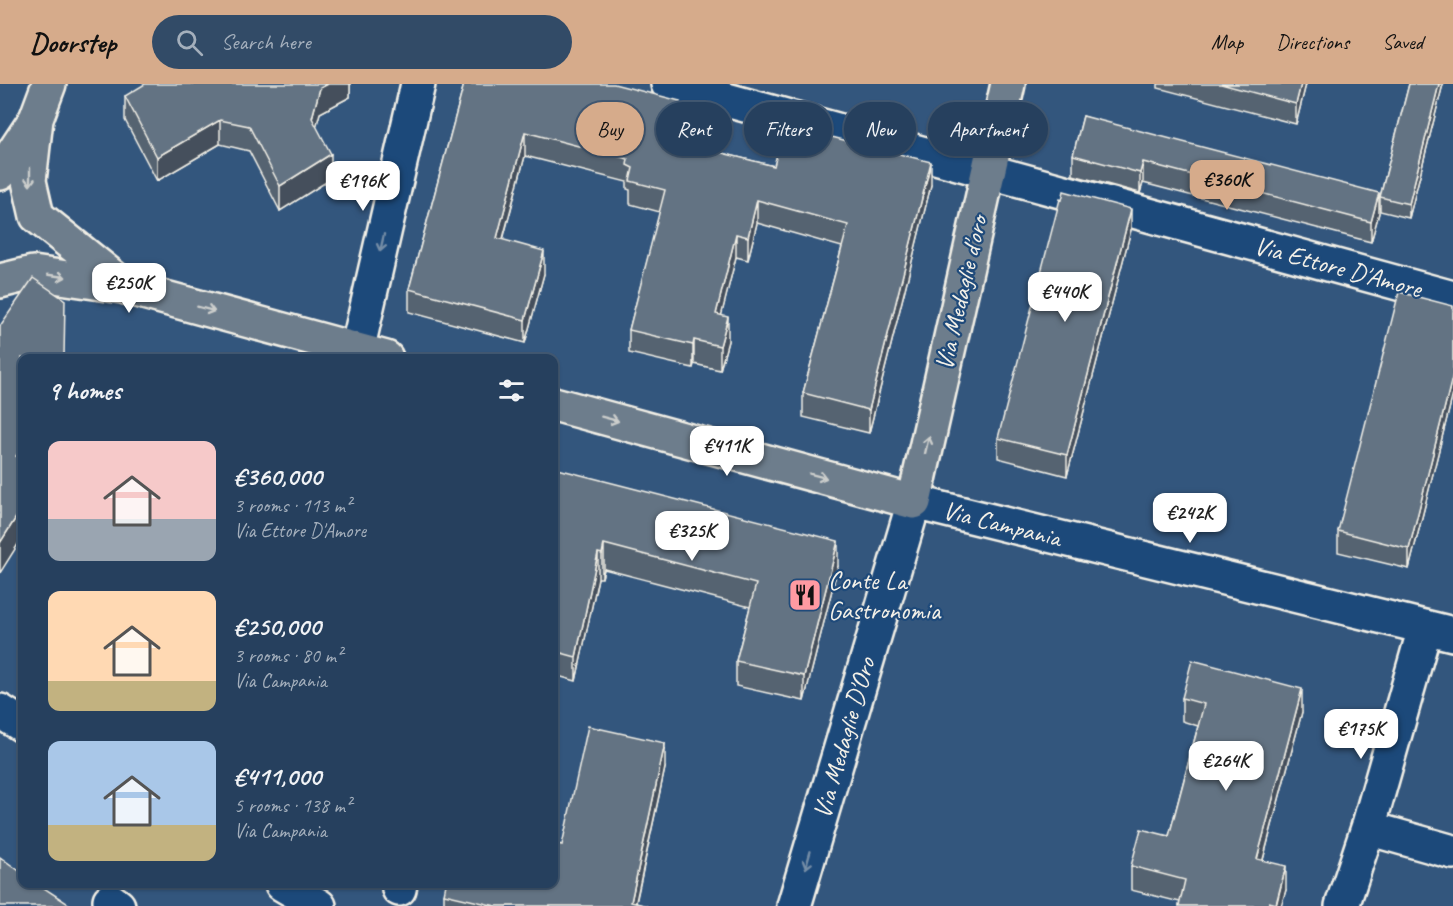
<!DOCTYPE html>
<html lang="en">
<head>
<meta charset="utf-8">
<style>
	body { margin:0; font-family:Caveat,sans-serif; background:#324b67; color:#f1f3f6; height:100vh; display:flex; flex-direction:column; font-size:22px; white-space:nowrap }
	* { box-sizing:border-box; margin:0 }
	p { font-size:20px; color:#a4afbc }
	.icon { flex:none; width:33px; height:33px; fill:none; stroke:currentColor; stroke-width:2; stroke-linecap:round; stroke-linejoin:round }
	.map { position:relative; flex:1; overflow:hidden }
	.panel { position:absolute; left:18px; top:270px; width:540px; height:534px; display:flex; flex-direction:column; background:#26405e; border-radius:12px; box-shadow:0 2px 4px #0004,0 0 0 2px #425973 }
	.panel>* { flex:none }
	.guide { position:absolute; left:576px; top:18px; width:570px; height:54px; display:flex; gap:12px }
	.price { position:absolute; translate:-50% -51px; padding:0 14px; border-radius:12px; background:#fff; color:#222; font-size:20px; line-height:39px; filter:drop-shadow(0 2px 3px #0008) }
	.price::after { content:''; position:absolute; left:50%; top:36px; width:18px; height:14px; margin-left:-9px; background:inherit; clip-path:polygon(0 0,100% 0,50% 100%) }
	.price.active { background:#d6ab8b; color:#111 }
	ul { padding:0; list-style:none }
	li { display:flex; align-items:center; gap:18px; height:150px; padding:0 30px }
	li span { display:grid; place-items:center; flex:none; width:168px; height:120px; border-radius:12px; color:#555 }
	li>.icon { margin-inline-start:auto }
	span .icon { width:72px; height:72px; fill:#fffc; stroke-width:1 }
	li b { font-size:26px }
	h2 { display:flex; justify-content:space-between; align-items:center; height:72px; padding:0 30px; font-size:26px }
	.tag { padding:0 21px; border-radius:27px; background:#26405e; box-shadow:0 2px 4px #0004,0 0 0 2px #425973; font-size:21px; line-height:54px }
	.tag.active { background:#d6ab8b; color:#111 }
	header { display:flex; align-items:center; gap:36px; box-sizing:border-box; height:84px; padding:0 30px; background:#d6ab8b; color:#111 }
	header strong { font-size:28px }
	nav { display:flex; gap:33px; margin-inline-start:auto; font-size:21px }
	.search { width:420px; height:54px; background:#324b67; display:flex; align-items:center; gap:15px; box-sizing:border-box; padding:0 21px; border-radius:33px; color:#a4afbc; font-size:22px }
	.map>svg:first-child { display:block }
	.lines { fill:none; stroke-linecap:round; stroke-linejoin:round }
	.minor-casing { stroke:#f4f1e8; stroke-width:38 }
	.major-casing { stroke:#f4f1e8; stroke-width:38 }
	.minor { stroke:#1f4a7a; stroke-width:33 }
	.major { stroke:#6d7d8c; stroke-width:33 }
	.wall { fill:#556371; stroke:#f4f1e8; stroke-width:1.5 }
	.shaded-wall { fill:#45505c; stroke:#f4f1e8; stroke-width:1.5 }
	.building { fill:#637383; stroke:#f4f1e8; stroke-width:1.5 }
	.oneway { stroke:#cccecc }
	.oneway2 { stroke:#748da6 }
	.labels { text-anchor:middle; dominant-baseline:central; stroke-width:4.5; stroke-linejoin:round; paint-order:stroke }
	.street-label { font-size:26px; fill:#f4f1e8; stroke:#1f4a7a }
	.poi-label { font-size:26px; fill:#f4f1e8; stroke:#1f4a7a; text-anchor:start }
</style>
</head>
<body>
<header>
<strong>Doorstep</strong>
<div class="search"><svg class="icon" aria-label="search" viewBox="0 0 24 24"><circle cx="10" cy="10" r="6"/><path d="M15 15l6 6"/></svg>Search here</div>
<nav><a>Map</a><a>Directions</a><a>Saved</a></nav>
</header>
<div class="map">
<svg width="1453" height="822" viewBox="0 0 1453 822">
	<rect width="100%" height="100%" fill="#33567d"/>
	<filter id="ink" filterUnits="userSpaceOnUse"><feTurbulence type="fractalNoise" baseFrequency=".0167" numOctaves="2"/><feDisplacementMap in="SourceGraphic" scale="12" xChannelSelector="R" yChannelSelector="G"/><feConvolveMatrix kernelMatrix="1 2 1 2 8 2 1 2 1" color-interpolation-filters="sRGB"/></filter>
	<g filter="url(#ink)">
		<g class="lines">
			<g class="minor-casing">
				<path id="minor" d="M668 0 1453 214
					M357 267 418 0
					M0 627 22 641
					M1368 744 1453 768
					M282 800 319 822
					M399 805 400 800
					M110 816 118 822
					M794 822 914 418 1453 550
					M1342 822 1368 744 1425 544"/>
			</g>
			<g class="major-casing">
				<path id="major" d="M36 35 29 97 37 132 125 203 386 274
					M0 89 36 35 49 0
					M0 197 33 189 122 202
					M554 320 914 418 1008 0"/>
			</g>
			<use href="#minor" class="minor"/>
			<use href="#major" class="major"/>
		</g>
		<path class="wall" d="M350 0V13L320 29 316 42 331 95 280 127 249 67 220 60 157 97 125 36V12Z
			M464 0 680 40 676 58 774 82 931 101 869 349 803 333V309L842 163 757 139 748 176 736 173 721 232 728 257 720 286 694 280 693 284 629 269V246L660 128 630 120V106L627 105V98L525 72 503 156 544 190 525 259 409 228V205Z
			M1158 0H1306L1296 40 1158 4Z
			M1409 0H1443L1409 134 1380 127V113Z
			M1083 32 1379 129 1371 158 1143 99 1140 109 1073 91V71Z
			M1131 146 1067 392 998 374V354Z
			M1453 222V310L1409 485 1338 468V447Z
			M554 384 838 482 804 617 736 602V577L750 523 604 485 602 494H598L576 597 554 591Z
			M1182 614 1302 628 1263 776 1286 806 1281 822H1179L1180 818 1131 806V782L1169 752 1198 642 1182 637Z
			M665 684 636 819 647 822H444V810L562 761Z"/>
		<path class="shaded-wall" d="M328 0H350V13L320 29 312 59V34L320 4Z
			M1301 0H1306L1296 40V20Z
			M1439 0H1443L1409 134V120Z
			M680 17V40L670 80V56Z
			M220 36V60L157 97V73Z
			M525 48V72L497 177V154Z
			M331 70V95L280 127V102Z
			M931 78V101L869 349V326Z
			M1143 78V99L1140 109V89Z
			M1379 109V129L1371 158V138Z
			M757 116V139L748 176V153Z
			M1131 125V146L1067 392V371Z
			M736 150V173L716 253V230Z
			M544 167V190L525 259V236Z
			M728 233V257L720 286V262Z
			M694 256V280L693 284V261Z
			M1453 290V310L1409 485V465Z
			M22 363V393L16 372Z
			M22 424V454L0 489V459Z
			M838 457V482L804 617V592Z
			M604 460V485L602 494V470Z
			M598 469V494L576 597V573Z
			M1302 605V628L1257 798V775Z
			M665 659V684L635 822 631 818Z
			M1286 782V806L1281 822H1276Z"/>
		<path class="building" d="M145 0H328L320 4 312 34 331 70 280 102 249 42 220 36 157 73 125 12Z
			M464 0H614L680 17 670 56 774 82 784 41 931 78 869 326 803 309 848 141 757 116 748 153 736 150 716 230 728 233 720 262 694 256 693 261 629 246 665 106 630 97 633 84 627 81 628 75 525 48 497 154 544 167 525 236 409 205Z
			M1221 0H1301L1296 20Z
			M1409 0H1439L1409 120 1380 113Z
			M1083 32 1379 109 1371 138 1143 78 1140 89 1073 71Z
			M1064 107 1131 125 1067 371 998 354 1060 115 1062 116Z
			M33 194 65 216 64 274H22V363L16 372 22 377V424L0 459V242Z
			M1399 208 1453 222V290L1409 465 1338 447Z
			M554 384 838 457 804 592 736 577 756 500 604 460 602 470 598 469 576 573 554 567Z
			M1192 576 1302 605 1257 775 1286 782 1276 820 1269 818 1268 822H1179L1185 796 1131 782 1141 745 1169 752 1204 620 1182 614Z
			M588 642 665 659 631 818 647 822H496L444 810 446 800H554V759L562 761Z
			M0 773 22 789V800H38L70 821 69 822H0Z"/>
		<defs><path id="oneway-shaft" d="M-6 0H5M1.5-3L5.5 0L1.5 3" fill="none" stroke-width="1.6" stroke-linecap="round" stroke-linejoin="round" transform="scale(1.5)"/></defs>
		<g class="oneway">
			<use href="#oneway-shaft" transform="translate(30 93) rotate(90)"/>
			<use href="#oneway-shaft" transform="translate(57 192) rotate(8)"/>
			<use href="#oneway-shaft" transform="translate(206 225) rotate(15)"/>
			<use href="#oneway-shaft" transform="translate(610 335) rotate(15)"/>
			<use href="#oneway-shaft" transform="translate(927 361) rotate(-77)"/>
			<use href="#oneway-shaft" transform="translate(818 392) rotate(15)"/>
		</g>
		<g class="oneway2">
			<use href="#oneway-shaft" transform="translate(382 159) rotate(103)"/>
			<use href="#oneway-shaft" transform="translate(808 776) rotate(106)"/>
		</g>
	</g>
	<defs>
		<g id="restaurant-square" transform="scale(1.725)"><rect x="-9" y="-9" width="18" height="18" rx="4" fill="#ff9aa2" stroke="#1f4a7a"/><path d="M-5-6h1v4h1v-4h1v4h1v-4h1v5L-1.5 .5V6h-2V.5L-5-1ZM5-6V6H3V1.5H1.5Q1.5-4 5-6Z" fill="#111"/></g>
	</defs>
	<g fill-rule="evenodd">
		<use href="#restaurant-square" x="805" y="511"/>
	</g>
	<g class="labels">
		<g class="street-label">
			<text transform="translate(1338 183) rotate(15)">Via Ettore D'Amore</text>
			<text transform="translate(961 209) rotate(-77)">Via Medaglie d'oro</text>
			<text transform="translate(1002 440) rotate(14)">Via Campania</text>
			<text transform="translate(844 654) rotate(-74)">Via Medaglie D'Oro</text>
		</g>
		<g class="poi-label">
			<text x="828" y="496">Conte La<tspan x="828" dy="30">Gastronomia</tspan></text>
		</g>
	</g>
</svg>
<b class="price active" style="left:1227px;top:127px">€360K</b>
<b class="price" style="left:363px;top:128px">€196K</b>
<b class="price" style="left:129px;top:230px">€250K</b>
<b class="price" style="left:1065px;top:239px">€440K</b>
<b class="price" style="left:727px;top:393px">€411K</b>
<b class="price" style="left:1190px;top:460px">€242K</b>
<b class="price" style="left:692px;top:478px">€325K</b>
<b class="price" style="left:1361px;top:676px">€175K</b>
<b class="price" style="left:1226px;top:708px">€264K</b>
<div class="guide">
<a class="tag active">Buy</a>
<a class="tag">Rent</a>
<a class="tag">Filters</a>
<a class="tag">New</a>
<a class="tag">Apartment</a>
</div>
<section class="panel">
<h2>9 homes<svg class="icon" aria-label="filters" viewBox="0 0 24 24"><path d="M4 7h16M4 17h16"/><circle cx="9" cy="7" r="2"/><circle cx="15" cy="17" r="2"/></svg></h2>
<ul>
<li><span style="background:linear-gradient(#f6c9c9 65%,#9aa5b1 0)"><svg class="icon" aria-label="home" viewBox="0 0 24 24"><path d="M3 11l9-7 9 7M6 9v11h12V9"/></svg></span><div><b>€360,000</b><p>3 rooms · 113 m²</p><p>Via Ettore D'Amore</p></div></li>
<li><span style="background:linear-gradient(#ffd9b3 75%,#c2b280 0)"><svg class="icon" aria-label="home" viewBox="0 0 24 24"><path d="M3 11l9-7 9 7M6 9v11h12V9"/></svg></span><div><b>€250,000</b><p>3 rooms · 80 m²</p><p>Via Campania</p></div></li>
<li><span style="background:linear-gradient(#a9c7e8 70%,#c2b280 0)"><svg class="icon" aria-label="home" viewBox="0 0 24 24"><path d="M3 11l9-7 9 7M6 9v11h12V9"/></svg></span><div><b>€411,000</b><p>5 rooms · 138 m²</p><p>Via Campania</p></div></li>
</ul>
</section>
</div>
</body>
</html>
